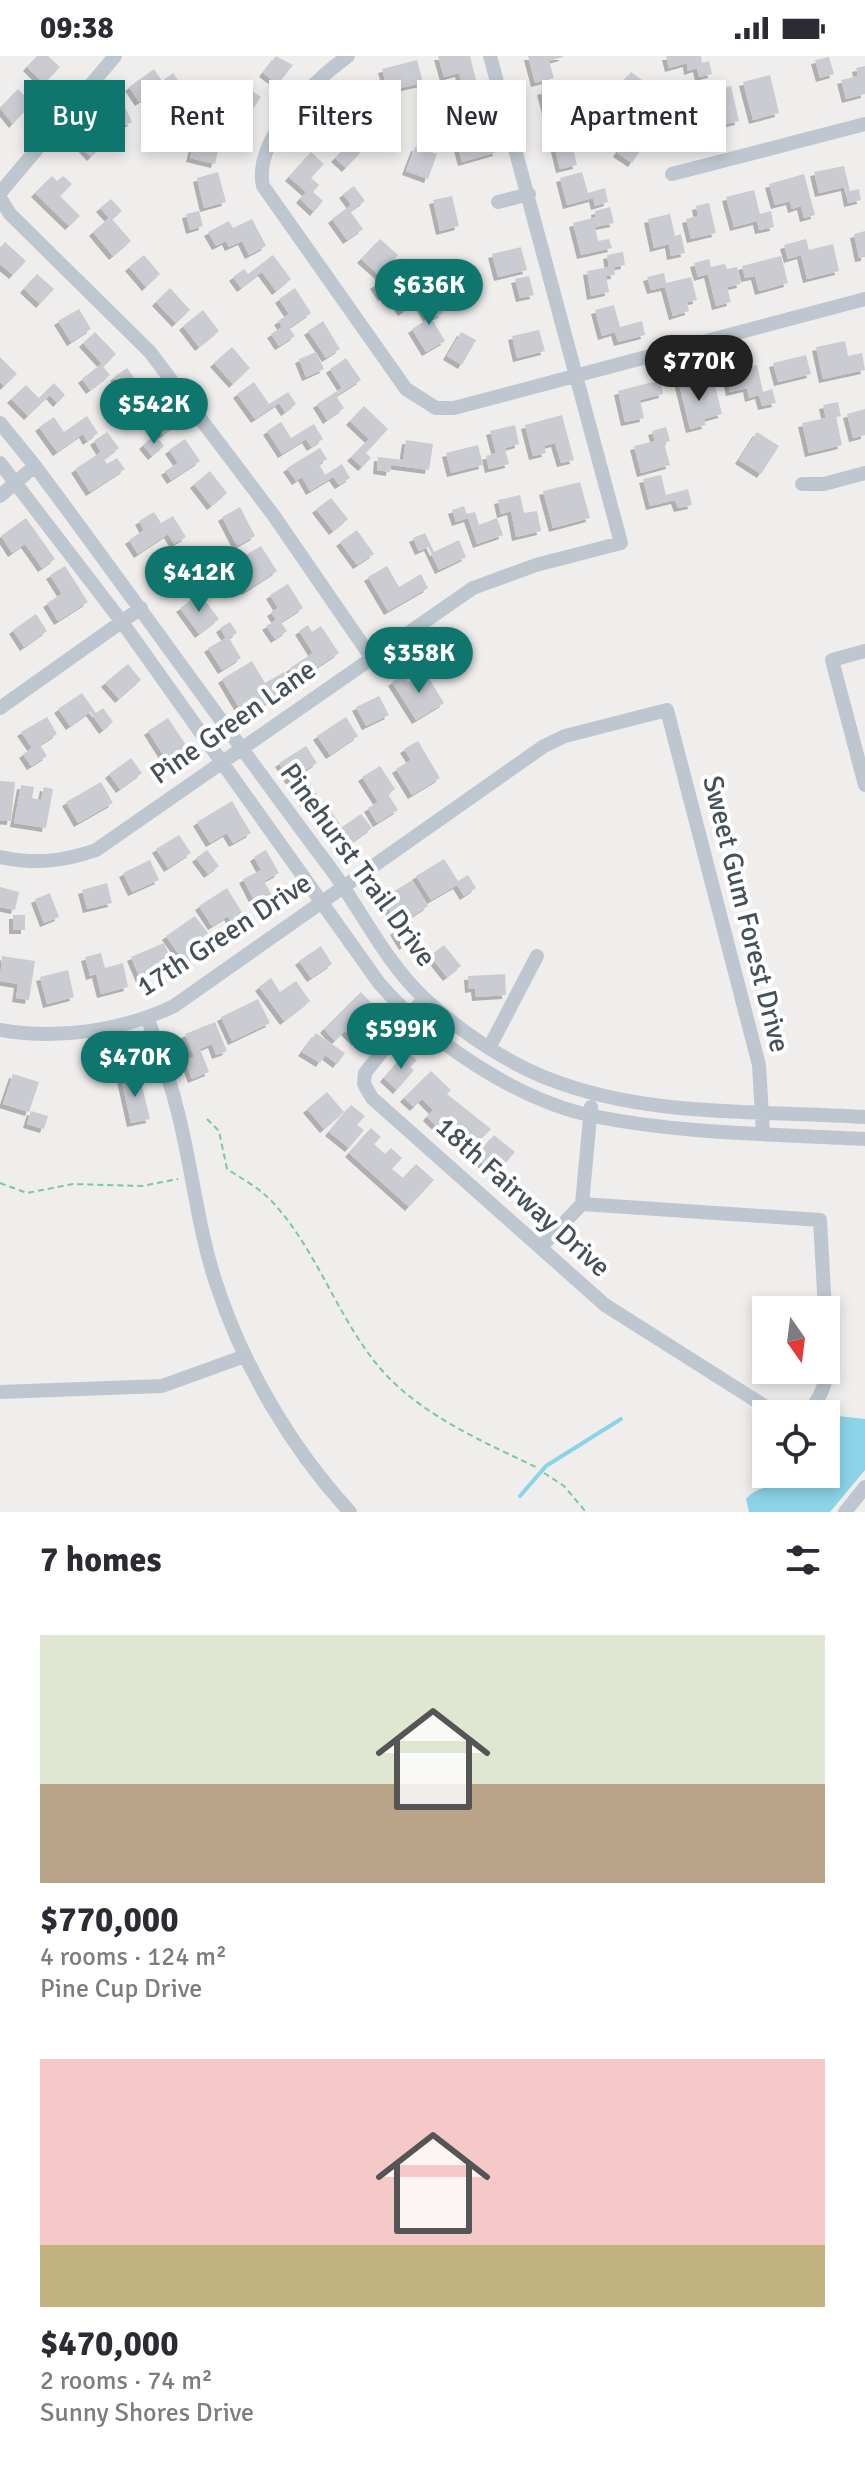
<!DOCTYPE html>
<html lang="en">
<head>
<meta charset="utf-8">
<style>
	body { margin:0; font-family:Signika,sans-serif; background:#f2f2f3; color:#2b2b33; height:100vh; display:flex; flex-direction:column; font-size:30px; white-space:nowrap }
	* { box-sizing:border-box; margin:0 }
	p { font-size:26px; color:#7c7c81 }
	.icon { flex:none; width:44px; height:44px; fill:none; stroke:currentColor; stroke-width:2; stroke-linecap:round; stroke-linejoin:round }
	.map { position:relative; height:1456px; overflow:hidden }
	.side { display:flex; flex-direction:column; background:#fff; flex:1 }
	.side>* { flex:none }
	.top-card { position:absolute; left:24px; top:24px; width:818px; height:72px; display:flex; gap:16px }
	.needle { width:52px; rotate:166deg }
	.tools { position:absolute; left:752px; top:1240px; display:grid; gap:16px }
	.tools a { display:grid; place-items:center; width:88px; height:88px; border-radius:0px; background:#fff; box-shadow:0 4px 12px #0003; font-size:40px }
	.price { position:absolute; translate:-50% -68px; padding:0 18px; border-radius:28px; background:#0f766e; color:#fff; font-size:26px; line-height:52px; filter:drop-shadow(0 2px 4px #0008) }
	.price::after { content:''; position:absolute; left:50%; top:48px; width:24px; height:18px; margin-left:-12px; background:inherit; clip-path:polygon(0 0,100% 0,50% 100%) }
	.price.active { background:#222; color:#fff }
	ul { padding:0; list-style:none }
	li { display:grid; align-content:center; gap:16px; height:424px; padding:0 40px }
	li span { display:grid; place-items:center; height:248px; border-radius:0px; color:#555 }
	li>.icon { margin-inline-start:auto }
	span .icon { width:144px; height:144px; fill:#fffc; stroke-width:1 }
	li b { font-size:34px }
	h2 { display:flex; justify-content:space-between; align-items:center; height:96px; padding:0 40px; font-size:34px }
	.tag { padding:0 28px; border-radius:0px; background:#fff; box-shadow:0 4px 12px #0003; font-size:28px; line-height:72px }
	.tag.active { background:#0f766e; color:#fff }
	.status { display:flex; justify-content:space-between; align-items:center; height:56px; padding:0 40px; background:#fff; direction:ltr }
	.status svg { height:22px; fill:currentColor }
	.map>svg:first-child { display:block }
	.water { fill:#8bd4e7 }
	.lines { fill:none; stroke-linecap:round; stroke-linejoin:round }
	.stream { stroke:#8bd4e7; stroke-width:4 }
	.building { fill:#caccd2; filter:url(#shadow) }
	.path { stroke:#76c9a0; stroke-width:2; stroke-dasharray:6 4; stroke-linecap:butt }
	.minor { stroke:#bec7cf; stroke-width:14 }
	.labels { text-anchor:middle; dominant-baseline:central; stroke-width:8; stroke-linejoin:round; paint-order:stroke }
	.street-label { font-size:28px; fill:#46505a; stroke:#fff }
</style>
</head>
<body>
<div class="status"><b>09:38</b><svg viewBox="0 0 49 12"><path d="M0 12V9h3v3zM5 12V6h3v6zM10 12V3h3v9zM15 12V0h3v12zM26 1h20v11H26zM47 4h2v5h-2z"/></svg></div>
<div class="map">
<svg width="865" height="1456" viewBox="0 0 865 1456">
	<defs>
		<filter id="shadow"><feDropShadow dx="-4" dy="4" stdDeviation="0" flood-color="#0004"/></filter>
	</defs>
	<rect width="100%" height="100%" fill="#f0eded"/>
	<path class="water" d="M838 1360 865 1363V1414L830 1456H749L746 1443C757 1429 777 1432 791 1418H826V1372Z"/>
	<g class="lines">
		<path class="stream" d="M520 1440 546 1410 621 1363"/>
	</g>
	<path class="building" d="M37 0H48L60 11 44 28 27 11Z
		M276 0 293 9 278 28 263 17Z
		M438 0H470L480 40 466 43 459 17 444 21Z
		M528 0H563V1L549 5 554 22 535 27Z
		M666 0H701L702 7 709 5 712 18 699 21 697 12 688 15 687 7 669 12Z
		M829 1 834 18 820 22 815 4Z
		M417 4 423 27 388 35 382 13Z
		M865 10V38L846 43 841 24 858 20 856 12Z
		M154 13 162 25 173 17 180 27 169 35 164 29 139 46 129 31Z
		M631 16 646 27 639 36 624 25Z
		M770 19 779 57 753 64 743 26Z
		M371 27 392 60 383 66 375 52 352 67 340 47Z
		M243 29 261 41 249 59 231 47Z
		M562 30 567 53 547 58 541 35Z
		M731 30 739 65 718 70 709 35Z
		M18 33 32 47 13 68 0 52Z
		M687 38 695 73 677 78 672 57 660 60 656 46Z
		M483 47 497 96 462 106 454 76 469 72 464 52Z
		M187 48 204 52 199 72 222 78 215 108 190 102 197 75 181 72Z
		M124 49 132 66 107 77 100 60Z
		M335 58 355 76 346 85 360 97 346 112 335 102 346 91 323 70Z
		M620 68 647 85 632 107 617 97 624 86 612 79Z
		M94 69 108 84 91 101 77 86Z
		M570 80 577 109 560 113 553 84Z
		M415 91 437 98 428 123 406 115Z
		M311 96 324 108 311 122 319 129 313 136 323 145 314 156 300 143 306 136 289 121Z
		M844 110 850 135 859 133 861 144 848 147 845 131 819 137 814 116Z
		M218 116 226 146 204 152 197 122Z
		M582 116 588 137 605 132 608 146 595 150 593 142 567 149 560 122Z
		M804 118 815 159 804 162 801 150 792 153 790 145 775 149 769 128Z
		M52 120 57 125 63 120 72 128 60 140 80 160 69 170 35 137Z
		M354 130 365 145 350 155 363 173 347 184 332 163 351 149 343 138Z
		M754 134 760 158 771 155 774 171 759 174 757 165 734 171 726 141Z
		M452 140 459 170 440 175 433 144Z
		M111 143 122 155 112 163 131 185 113 200 93 176 109 162 100 152Z
		M709 147 716 177 691 183 686 163 698 160 696 150Z
		M610 151 614 167 595 171 598 185 609 183 612 192 581 199 573 167 596 161 595 155Z
		M199 155 203 170 190 174 186 158Z
		M670 158 675 180 681 178 685 197 671 200 669 188 654 192 648 163Z
		M252 163 266 190 249 199 242 185 229 191 226 185 216 190 208 176 229 165 233 172Z
		M865 175V201L859 202 854 178Z
		M380 183 398 199 380 220 361 203Z
		M806 183 809 194 833 188 839 215 807 223 801 199 788 203 784 189Z
		M5 186 26 205 13 219 0 208V192Z
		M521 191 527 214 498 221 492 198Z
		M623 196 625 209 614 211 615 219 606 220 609 236 591 240 587 215 609 211 607 199Z
		M144 199 160 218 146 231 129 211Z
		M273 199 291 223 276 235 262 216 241 232 233 221 244 213 248 218Z
		M781 200 788 227 759 235 755 220 745 222 742 210Z
		M709 203 711 211 725 208 727 213 737 211 741 228 727 231 731 246 716 250 708 218 698 221 694 207Z
		M394 216 399 223 406 219 421 243 402 256 389 236 382 241 374 229Z
		M664 217 666 227 691 221 697 244 687 246 689 255 673 260 665 231 651 234 647 221Z
		M37 218 54 233 40 248 24 233Z
		M529 220 534 239 520 242 515 223Z
		M170 232 190 254 176 267 156 246Z
		M295 232 311 257 289 272 295 280 279 290 271 278 282 271 278 265 289 258 279 243Z
		M434 243 443 257 432 263 445 285 426 296 412 273 428 263 421 251Z
		M614 249 620 271 642 265 645 279 618 286 615 276 602 280 595 254Z
		M79 253 91 273 71 286 58 265Z
		M203 254 219 275 199 291 183 270Z
		M323 265 340 293 326 302 308 275Z
		M539 274 545 295 517 302 512 280Z
		M95 276 116 298 104 310 83 287Z
		M461 276 476 284 462 309 447 300Z
		M845 285 848 300 862 297 865 314 823 323 816 291Z
		M232 291 250 312 233 328 214 307Z
		M316 296 324 313 306 321 299 303Z
		M806 299 811 318 778 326 773 307Z
		M0 301 17 318 4 330 0 326Z
		M346 302 361 324 336 340 344 352 327 364 317 348 342 332 330 313Z
		M101 308 110 319 90 334 82 323Z
		M757 309 763 336 772 333 776 347 762 350 759 339 749 342 747 332 730 336 726 317Z
		M127 312 144 335 119 353 114 345 125 337 114 321Z
		M692 321 697 341 705 339 704 332 715 329 722 358 704 363 706 369 690 373 678 324Z
		M660 324 663 338 640 344 644 362 625 366 618 335Z
		M254 326 269 348 288 336 296 348 285 356 279 347 255 363 237 338Z
		M54 327 65 339 57 347 50 339 28 360 11 343 26 329 39 342Z
		M157 344 177 368 163 379 143 356Z
		M838 346 841 360 836 361 842 389 809 397 802 367 826 362 823 349Z
		M364 350 388 373 366 397 371 402 362 411 351 401 369 383 350 365Z
		M865 353V379L853 382 847 358Z
		M562 359 574 404 561 407 555 387 544 390 546 397 533 400 525 369Z
		M87 360 98 377 87 385 83 378 57 396 39 371 54 361 64 376Z
		M281 366 291 382 314 368 323 383 311 391 306 383 282 398 267 375Z
		M515 369 519 388 505 392 509 408 489 413 486 400 496 397 490 375Z
		M666 371 670 385 664 387 670 409 641 417 634 390 655 385 652 375Z
		M107 376 119 392 104 403 107 408 117 402 125 413 90 436 75 413 101 396 94 385Z
		M757 376 779 390 761 418 739 404Z
		M155 379 164 390 152 400 143 389Z
		M185 383 200 405 171 424 165 415 178 407 169 394Z
		M406 384 433 388 429 414 391 409 390 416 377 414 378 401 403 404Z
		M478 389 483 409 451 417 446 397Z
		M320 392 327 403 319 408 325 419 342 408 350 422 339 429 333 421 310 435 302 421 296 425 287 412Z
		M210 415 227 437 211 450 194 428Z
		M661 419 666 439 688 433 692 449 678 452 675 444 650 450 643 423Z
		M580 426 590 462 553 472 543 435Z
		M520 439 524 457 537 455 541 475 516 481 511 455 501 458 498 444Z
		M331 442 348 463 333 475 316 453Z
		M464 450 467 458 475 456 479 469 497 462 503 479 477 488 468 462 456 466 452 454Z
		M240 451 255 480 237 490 222 461Z
		M154 456 161 467 173 460 186 481 174 488 168 478 138 498 129 484 144 474 139 465Z
		M26 462 55 503 42 512 25 488 12 497 1 480Z
		M357 474 374 498 357 509 340 486Z
		M425 477 434 496 459 484 466 501 439 514 428 491 419 495 413 482Z
		M261 490 277 515 246 535 238 523 253 513 244 500Z
		M165 500 171 508 179 501 191 515 198 509 207 519 198 527 190 518 169 536 149 513Z
		M65 510 88 546 58 565 47 547 62 538 50 519Z
		M387 510 399 531 421 518 428 532 388 555 368 521Z
		M288 528 303 552 281 566 287 575 275 583 266 570 276 564 271 556 278 552 270 539Z
		M200 538 219 563 199 578 180 552Z
		M36 558 47 575 24 591 13 574Z
		M230 566 237 577 229 582 241 602 222 614 208 592 226 582 220 572Z
		M308 569 312 576 321 570 339 597 298 624 290 612 313 597 299 575Z
		M252 605 265 627 284 616 293 631 244 660 222 623Z
		M128 608 141 624 119 643 105 627Z
		M425 616 444 647 416 664 392 626 403 619 408 626Z
		M82 637 96 657 103 652 113 666 103 674 90 656 70 670 58 653Z
		M379 640 389 659 366 670 356 651Z
		M47 661 57 678 40 689 47 700 31 710 23 698 32 692 21 676Z
		M346 661 358 680 330 699 317 680Z
		M168 662 188 692 167 705 148 675Z
		M418 685 440 722 412 739 396 713 411 704 404 693Z
		M306 690 317 707 302 716 318 740 305 748 279 707Z
		M131 702 142 717 120 733 109 718Z
		M380 710 395 733 388 738 398 754 377 767 368 752 378 746 362 721Z
		M0 725 15 726 11 765 0 764Z
		M101 726 113 747 78 767 66 746Z
		M21 729 34 731 32 742 41 744 44 731 53 733 46 772 14 767Z
		M232 745 251 777 233 787 227 777 210 787 197 766Z
		M324 745 342 771 361 758 372 772 340 795 311 754Z
		M179 779 191 797 168 812 156 793Z
		M207 794 219 810 208 818 196 802Z
		M266 794 279 817 264 825 274 843 258 852 243 823 261 814 254 801Z
		M444 803 458 825 468 819 476 832 464 840 457 829 431 844 416 820Z
		M150 804 159 824 132 836 123 817Z
		M412 824 428 850 408 863 419 880 403 890 394 875 400 871 382 843Z
		M107 827 112 847 87 853 82 834Z
		M0 831 19 836 15 854 0 851Z
		M227 832 246 863 234 871 228 860 212 870 199 850Z
		M50 837 59 861 44 867 35 843Z
		M13 859H25V874H13Z
		M195 860 208 877 198 884 204 893 185 907 166 880Z
		M164 887 174 911 141 925 131 901Z
		M444 889 461 910 447 921 430 900Z
		M321 890 332 908 311 922 299 905Z
		M101 897 105 912 123 907 128 931 101 938 96 918 90 920 85 901Z
		M2 900 35 905 29 944 16 942 18 928 0 925Z
		M68 914 74 941 47 948 40 921Z
		M505 918 506 939 476 941 475 932 469 933 468 920Z
		M271 922 280 936 296 925 310 945 284 965 259 931Z
		M361 936 373 949 356 966 366 977 356 986 345 975 335 985 324 973Z
		M258 943 270 967 232 985 221 961Z
		M215 966 227 995 216 999 212 988 200 993 209 1016 192 1023 185 1005 194 1001 185 978Z
		M316 977 345 997 337 1008 325 999 320 1007 302 996Z
		M407 995 417 1004 410 1011 414 1014 397 1034 384 1022Z
		M431 1015 451 1034 447 1038 491 1073 479 1085 469 1076 456 1089 427 1061 433 1054 422 1043 414 1051 404 1042Z
		M13 1018 39 1026 29 1056 3 1048Z
		M139 1018 150 1063 131 1067 121 1022Z
		M327 1036 344 1056 324 1073 307 1053Z
		M351 1049 365 1060 357 1069 364 1074 349 1092 329 1076Z
		M31 1055 48 1060 44 1073 27 1068Z
		M371 1072 381 1081 374 1088 385 1098 391 1092 402 1102 392 1113 403 1122 416 1108 434 1124 409 1151 349 1097Z
		M494 1079 515 1096 504 1109 491 1100 484 1109 475 1103Z"/>
	<g class="lines">
		<path class="path" d="M207 1063 219 1075 227 1113C244 1124 263 1134 276 1150 322 1202 342 1275 391 1324 432 1364 488 1388 538 1412
			M0 1127 27 1137 73 1128 142 1130 178 1123
			M544 1417 564 1430 586 1456"/>
		<path class="minor" d="M348 0C313 25 253 84 263 130L406 333 436 352H454L865 243
			M672 118 865 68
			M0 137 115 0
			M0 142 10 158 150 296 274 460 371 601
			M498 146 529 138
			M0 367 35 410C134 543 229 677 328 809 360 852 384 904 423 941 458 974 505 1006 549 1023 648 1062 761 1054 865 1061
			M0 407 122 566 379 927C429 985 517 1044 593 1060 681 1078 775 1078 865 1083
			M802 428H824L865 417
			M0 440 35 410
			M865 595 832 604 865 729
			M0 652 141 552
			M0 801C35 808 62 806 96 794L473 532 536 509 621 487 490 0
			M424 942 365 1017 364 1028 372 1042 605 1249 777 1358
			M148 963C157 991 169 1020 176 1049 192 1108 197 1170 216 1227 243 1310 291 1392 350 1456
			M0 974C57 984 122 975 174 950L544 690 565 680 667 654 759 1009 763 1077
			M489 992 537 900
			M582 1148 820 1164 825 1254
			M541 1191 582 1148 591 1051
			M0 1336 162 1330 245 1300
			M806 1358C833 1332 828 1301 826 1266
			M845 1456 865 1431"/>
	</g>
	<g class="labels">
		<g class="street-label">
			<text transform="translate(233 666) rotate(-35)">Pine Green Lane</text>
			<text transform="translate(358 809) rotate(54)">Pinehurst Trail Drive</text>
			<text transform="translate(746 858) rotate(76)">Sweet Gum Forest Drive</text>
			<text transform="translate(224 879) rotate(-33)">17th Green Drive</text>
			<text transform="translate(523 1141) rotate(42)">18th Fairway Drive</text>
		</g>
	</g>
</svg>
<div class="tools">
<a><svg class="needle" viewBox="-14 -14 28 28"><path d="M0-13l5 13h-10z" fill="#e53935"/><path d="M0 13l5-13h-10z" fill="#7c7c81"/></svg></a>
<a><svg class="icon" aria-label="locate" viewBox="0 0 24 24"><circle cx="12" cy="12" r="6"/><path d="M12 2v4M12 18v4M2 12h4M18 12h4"/></svg></a>
</div>
<b class="price" style="left:429px;top:271px">$636K</b>
<b class="price active" style="left:699px;top:347px">$770K</b>
<b class="price" style="left:154px;top:390px">$542K</b>
<b class="price" style="left:199px;top:558px">$412K</b>
<b class="price" style="left:419px;top:639px">$358K</b>
<b class="price" style="left:401px;top:1015px">$599K</b>
<b class="price" style="left:135px;top:1043px">$470K</b>
<div class="top-card">
<a class="tag active">Buy</a>
<a class="tag">Rent</a>
<a class="tag">Filters</a>
<a class="tag">New</a>
<a class="tag">Apartment</a>
</div>
</div>
<section class="side">
<h2>7 homes<svg class="icon" aria-label="filters" viewBox="0 0 24 24"><path d="M4 7h16M4 17h16"/><circle cx="9" cy="7" r="2"/><circle cx="15" cy="17" r="2"/></svg></h2>
<ul>
<li><span style="background:linear-gradient(#dfe7d0 60%,#b9a48a 0)"><svg class="icon" aria-label="home" viewBox="0 0 24 24"><path d="M3 11l9-7 9 7M6 9v11h12V9"/></svg></span><div><b>$770,000</b><p>4 rooms · 124 m²</p><p>Pine Cup Drive</p></div></li>
<li><span style="background:linear-gradient(#f6c9c9 75%,#c2b280 0)"><svg class="icon" aria-label="home" viewBox="0 0 24 24"><path d="M3 11l9-7 9 7M6 9v11h12V9"/></svg></span><div><b>$470,000</b><p>2 rooms · 74 m²</p><p>Sunny Shores Drive</p></div></li>
</ul>
</section>
</body>
</html>
